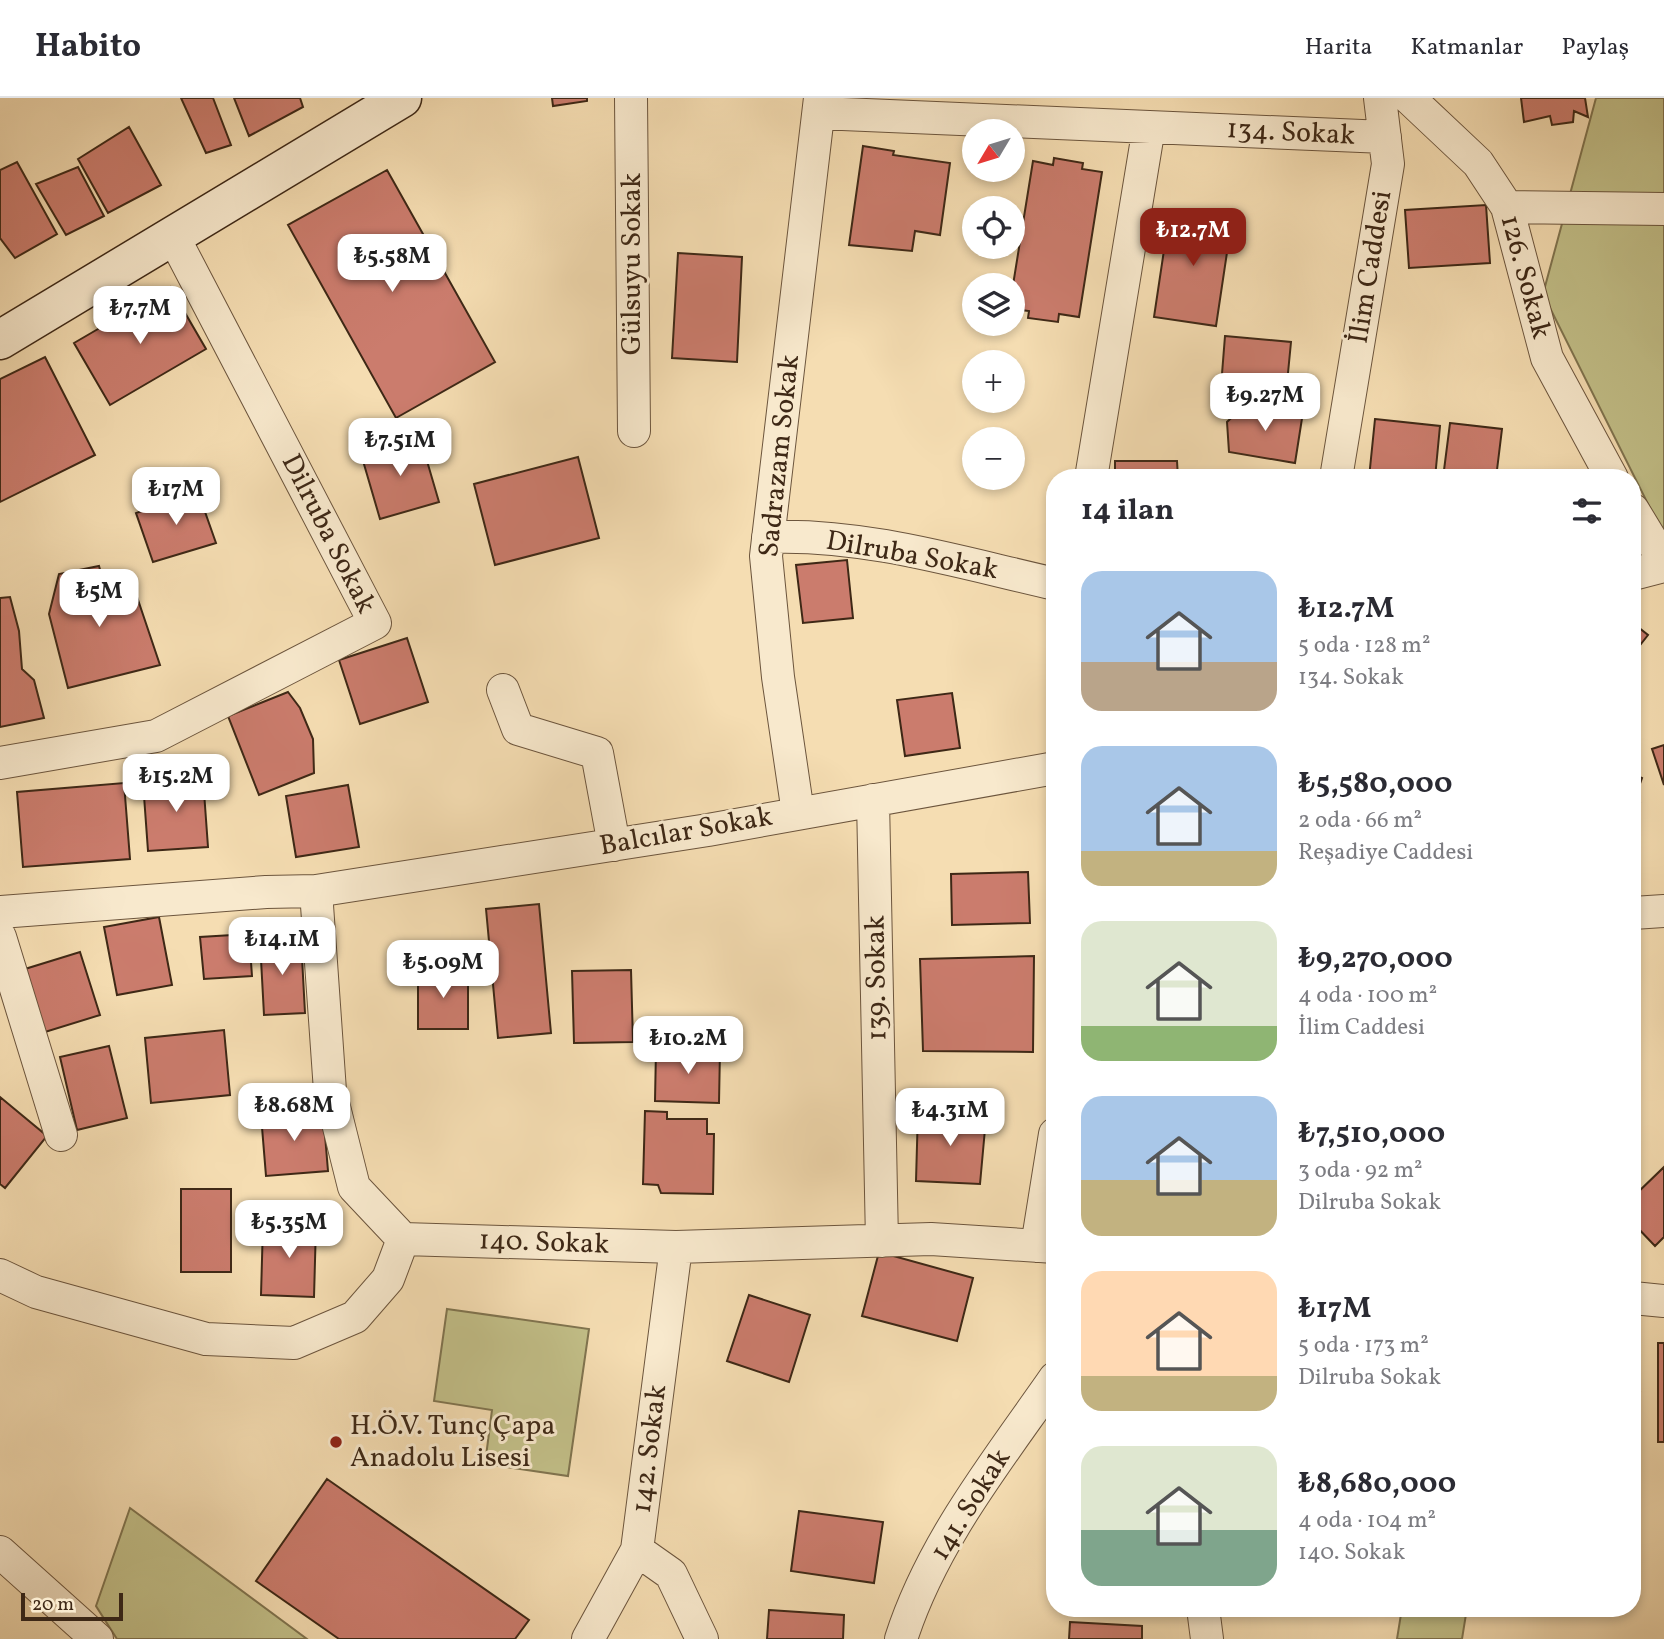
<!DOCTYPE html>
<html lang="tr">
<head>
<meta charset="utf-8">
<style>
	body { margin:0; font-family:Vollkorn,serif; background:#f2f2f3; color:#2b2b33; height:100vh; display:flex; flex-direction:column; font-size:26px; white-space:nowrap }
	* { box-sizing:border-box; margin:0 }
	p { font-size:23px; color:#7c7c81 }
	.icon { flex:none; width:38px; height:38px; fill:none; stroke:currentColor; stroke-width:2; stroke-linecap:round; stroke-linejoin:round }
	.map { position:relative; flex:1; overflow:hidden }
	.drawer { position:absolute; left:1046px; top:371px; width:595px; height:1148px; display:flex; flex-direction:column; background:#fff; border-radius:28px; box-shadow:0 4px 10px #0003 }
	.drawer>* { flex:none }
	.needle { width:46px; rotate:232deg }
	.tools { position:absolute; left:962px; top:21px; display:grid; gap:14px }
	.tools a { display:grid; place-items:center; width:63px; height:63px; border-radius:50%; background:#fff; box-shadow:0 4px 10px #0003; font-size:35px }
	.scale { position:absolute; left:21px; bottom:18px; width:102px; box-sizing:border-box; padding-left:7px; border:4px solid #3e2816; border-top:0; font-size:19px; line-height:24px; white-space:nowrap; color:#3e2816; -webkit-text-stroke:5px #f8e9cd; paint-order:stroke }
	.price { position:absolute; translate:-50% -60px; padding:0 16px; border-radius:14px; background:#fff; color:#222; font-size:23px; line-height:46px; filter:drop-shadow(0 2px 4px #0008) }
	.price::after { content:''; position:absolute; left:50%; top:42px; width:21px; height:16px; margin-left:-10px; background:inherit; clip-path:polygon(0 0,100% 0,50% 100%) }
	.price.selected { background:#8f2418; color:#fff }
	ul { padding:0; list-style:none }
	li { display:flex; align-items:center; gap:21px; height:175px; padding:0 35px }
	li span { display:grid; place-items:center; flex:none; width:196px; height:140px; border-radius:21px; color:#555 }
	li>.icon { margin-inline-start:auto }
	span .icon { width:84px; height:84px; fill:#fffc; stroke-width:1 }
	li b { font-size:30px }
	h2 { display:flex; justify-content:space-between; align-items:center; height:84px; padding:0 35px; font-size:30px }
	header { display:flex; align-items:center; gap:42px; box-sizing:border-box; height:98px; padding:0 35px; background:#fff; border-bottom:2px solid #e1e1e2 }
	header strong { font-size:33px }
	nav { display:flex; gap:38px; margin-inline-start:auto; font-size:24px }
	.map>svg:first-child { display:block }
	.green { fill:#c2bf88; stroke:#80744f; stroke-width:2 }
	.building { fill:#cb7c6d; stroke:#3e2816; stroke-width:2 }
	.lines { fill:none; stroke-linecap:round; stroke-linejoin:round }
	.street-casing { stroke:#6c553d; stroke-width:34 }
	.secondary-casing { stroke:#3e2816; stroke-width:41 }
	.street { stroke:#f8e9cd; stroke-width:32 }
	.secondary { stroke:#f8e9cd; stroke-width:38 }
	.poi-dot { fill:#8f2418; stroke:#f8e9cd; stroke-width:2.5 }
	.labels { text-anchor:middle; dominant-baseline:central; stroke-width:6; stroke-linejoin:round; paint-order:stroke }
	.street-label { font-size:28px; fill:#3e2816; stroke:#f8e9cd }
	.poi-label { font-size:28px; fill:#3e2816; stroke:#f8e9cd; text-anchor:start }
</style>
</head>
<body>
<header>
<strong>Habito</strong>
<nav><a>Harita</a><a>Katmanlar</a><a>Paylaş</a></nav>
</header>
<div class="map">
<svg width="1664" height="1541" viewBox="0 0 1664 1541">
	<rect width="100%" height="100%" fill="#f5ddb2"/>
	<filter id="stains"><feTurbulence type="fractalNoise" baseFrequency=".00286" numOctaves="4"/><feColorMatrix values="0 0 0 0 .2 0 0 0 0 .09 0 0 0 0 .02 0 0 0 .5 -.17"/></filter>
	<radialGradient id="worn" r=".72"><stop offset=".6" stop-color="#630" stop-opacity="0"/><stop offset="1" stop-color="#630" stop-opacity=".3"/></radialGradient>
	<path class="green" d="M1596 0H1664V438L1543 196Z
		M447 1211 589 1231 568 1378 485 1366 492 1312 434 1303Z
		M130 1410 307 1541H117L96 1508Z
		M1402 1510H1467L1462 1541H1397Z"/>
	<path class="building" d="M181 0H213L231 47 206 55Z
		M234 0H300L303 9 249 38Z
		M552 0H587V3L553 8Z
		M1521 0H1585L1588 19 1574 13 1573 24 1552 27 1550 18 1524 24Z
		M129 29 161 87 108 115 78 61Z
		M863 48 894 53 893 57 950 65 940 137 915 133 912 153 849 147Z
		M1054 60 1083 65 1082 71 1102 74 1079 219 1059 216 1058 224 1028 220 1029 213 1013 211V187L1033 63 1053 67Z
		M17 64 57 136 15 160 0 140V72Z
		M78 69 104 118 66 137 36 86Z
		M387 72 495 264 396 320 288 127Z
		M1486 107 1490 165 1409 170 1405 112Z
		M1170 112 1232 121 1216 228 1154 219Z
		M678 155 742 159 737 264 672 260Z
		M170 189 206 251 110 307 74 245Z
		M1225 238 1291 244 1285 306 1220 301Z
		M45 259 95 357 0 404V281Z
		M1247 305 1303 314 1295 365 1229 354 1227 324Z
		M1375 321 1440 328 1435 380H1369Z
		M1450 325 1502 331 1496 380H1443Z
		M420 339 439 404 380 421 361 356Z
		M578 359 599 440 495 467 474 386Z
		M1115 363H1177L1178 380H1115Z
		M198 394 216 445 153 464 136 415Z
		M847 462 853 520 803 525 796 467Z
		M99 468 105 489 134 490 160 567 68 590 49 516 59 476Z
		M10 499 19 533 22 571 34 582 44 620 0 629V500Z
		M1633 525 1648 537 1633 556Z
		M407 540 428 604 360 626 339 562Z
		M288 594 300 610 313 641 314 675 259 697 228 618Z
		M952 595 960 650 905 658 897 602Z
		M1664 647V687L1652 651Z
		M1633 676 1642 680 1635 700 1640 705 1633 725Z
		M203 680 208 749 148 753 143 684Z
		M124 685 130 761 23 769 17 694Z
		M348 687 359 749 296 759 286 698Z
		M1028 774 1030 825 952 827 951 776Z
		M539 806 551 935 498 940 486 811Z
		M159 819 172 887 117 897 104 829Z
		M249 836 252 878 204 881 200 839Z
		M301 841 305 915 264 917 260 843Z
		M80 854 100 917 45 934 25 871Z
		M1034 858 1033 954 923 953 920 861Z
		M631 872 633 944 574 945 572 873Z
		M418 873H468V931H418Z
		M224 932 230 997 151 1005 145 940Z
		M109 948 127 1020 77 1032 60 959Z
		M656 951 720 952 719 1005 655 1003Z
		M0 999 47 1038 5 1090 0 1086Z
		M918 1012 986 1020 980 1086 916 1083Z
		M323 1013 328 1073 266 1078 261 1017Z
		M645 1013 667 1014V1021H707V1036H714L713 1096 661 1095 658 1087 643 1086Z
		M1664 1069V1139L1655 1148 1633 1125V1099Z
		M181 1091H231V1174H181Z
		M263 1126 316 1127 314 1199 261 1197Z
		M879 1154 973 1180 957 1243 862 1218Z
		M749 1197 810 1217 789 1284 727 1263Z
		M1658 1245H1664V1344H1658Z
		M1633 1293 1640 1294 1635 1346H1633Z
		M327 1381 529 1522 515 1541H339L256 1483Z
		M799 1413 883 1424 874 1485 791 1473Z
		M1633 1429 1639 1430 1634 1485H1633Z
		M769 1512 844 1517 843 1541H767Z
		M1070 1524 1142 1528V1541H1069Z"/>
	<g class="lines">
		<g class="street-casing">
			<path id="street" d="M631 0 634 333
				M1409 0 1478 65 1507 109 1547 260 1612 380
				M819 15 1385 39
				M1507 109 1664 111
				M1091 380 1149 29
				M1336 380 1388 66 1380 0
				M1633 412 1664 463
				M768 439C864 435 962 465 1055 486
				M1633 476 1664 468
				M503 592 518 631 597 655 614 747
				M0 665 156 638 375 525 173 138
				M873 702 882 1143
				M798 715 778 579 766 458 820 0
				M316 793 330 993 354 1089 403 1141 676 1149 931 1141 1055 1149
				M0 814 266 794 316 793 708 732 1055 670
				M1633 815 1664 813
				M0 839 61 1037
				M1037 1148 1055 1036
				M0 1177 36 1194 206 1241 294 1245 355 1219 388 1181 403 1141
				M1633 1200 1664 1203
				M637 1452 671 1476 702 1541
				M0 1454 97 1541
				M1203 1510 1207 1541
				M588 1541 637 1452 676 1149
				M901 1541C932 1444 998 1362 1055 1280"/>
		</g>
		<g class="secondary-casing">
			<path id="secondary" d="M0 242 402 0"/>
		</g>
		<use href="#street" class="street"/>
		<use href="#secondary" class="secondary"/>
	</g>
	<circle class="poi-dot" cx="336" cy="1344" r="7"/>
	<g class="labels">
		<g class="street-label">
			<text transform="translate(1291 35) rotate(3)">134. Sokak</text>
			<text transform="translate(632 166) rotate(-90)">Gülsuyu Sokak</text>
			<text transform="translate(1371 169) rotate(-81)">İlim Caddesi</text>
			<text transform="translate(1525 179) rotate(75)">126. Sokak</text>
			<text transform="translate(780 358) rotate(-84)">Sadrazam Sokak</text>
			<text transform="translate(328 436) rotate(63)">Dilruba Sokak</text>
			<text transform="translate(912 458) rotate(10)">Dilruba Sokak</text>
			<text transform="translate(686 734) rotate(-10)">Balcılar Sokak</text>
			<text transform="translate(877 880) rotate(-91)">139. Sokak</text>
			<text transform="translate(544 1145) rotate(2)">140. Sokak</text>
			<text transform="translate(650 1351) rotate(-83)">142. Sokak</text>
			<text transform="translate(971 1407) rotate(-58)">141. Sokak</text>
		</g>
		<g class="poi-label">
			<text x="350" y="1328">H.Ö.V. Tunç Çapa<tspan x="350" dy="32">Anadolu Lisesi</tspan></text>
		</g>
	</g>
	<rect width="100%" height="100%" filter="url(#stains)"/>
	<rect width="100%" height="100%" fill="url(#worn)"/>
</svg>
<div class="tools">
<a><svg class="needle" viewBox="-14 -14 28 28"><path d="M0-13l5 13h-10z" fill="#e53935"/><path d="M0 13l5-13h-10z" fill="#7c7c81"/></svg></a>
<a><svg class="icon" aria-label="locate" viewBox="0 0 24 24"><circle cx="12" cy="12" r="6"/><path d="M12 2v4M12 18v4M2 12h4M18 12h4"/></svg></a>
<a><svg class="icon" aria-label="layers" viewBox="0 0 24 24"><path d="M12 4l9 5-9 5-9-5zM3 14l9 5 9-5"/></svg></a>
<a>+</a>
<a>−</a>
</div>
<div class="scale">20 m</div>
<b class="price selected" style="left:1193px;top:170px">₺12.7M</b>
<b class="price" style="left:392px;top:196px">₺5.58M</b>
<b class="price" style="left:140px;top:248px">₺7.7M</b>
<b class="price" style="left:1265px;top:335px">₺9.27M</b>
<b class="price" style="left:400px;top:380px">₺7.51M</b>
<b class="price" style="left:176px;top:429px">₺17M</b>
<b class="price" style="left:99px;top:531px">₺5M</b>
<b class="price" style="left:176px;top:716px">₺15.2M</b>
<b class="price" style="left:282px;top:879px">₺14.1M</b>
<b class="price" style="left:443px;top:902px">₺5.09M</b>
<b class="price" style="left:688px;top:978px">₺10.2M</b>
<b class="price" style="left:294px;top:1045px">₺8.68M</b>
<b class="price" style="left:950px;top:1050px">₺4.31M</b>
<b class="price" style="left:289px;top:1162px">₺5.35M</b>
<section class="drawer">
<h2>14 ilan<svg class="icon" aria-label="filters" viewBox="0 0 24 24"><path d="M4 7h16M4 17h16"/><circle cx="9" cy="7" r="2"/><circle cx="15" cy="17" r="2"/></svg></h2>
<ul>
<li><span style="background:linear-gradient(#a9c7e8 65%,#b9a48a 0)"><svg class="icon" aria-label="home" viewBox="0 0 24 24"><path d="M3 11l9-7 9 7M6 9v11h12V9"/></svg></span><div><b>₺12.7M</b><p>5 oda · 128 m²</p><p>134. Sokak</p></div></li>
<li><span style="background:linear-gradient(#a9c7e8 75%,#c2b280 0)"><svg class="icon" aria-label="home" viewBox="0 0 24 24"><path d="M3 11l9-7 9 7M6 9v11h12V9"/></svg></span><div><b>₺5,580,000</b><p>2 oda · 66 m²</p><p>Reşadiye Caddesi</p></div></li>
<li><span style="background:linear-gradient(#dfe7d0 75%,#8fb573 0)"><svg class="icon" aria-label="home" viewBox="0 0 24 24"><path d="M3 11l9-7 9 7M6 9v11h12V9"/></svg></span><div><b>₺9,270,000</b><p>4 oda · 100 m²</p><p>İlim Caddesi</p></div></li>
<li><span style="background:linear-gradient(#a9c7e8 60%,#c2b280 0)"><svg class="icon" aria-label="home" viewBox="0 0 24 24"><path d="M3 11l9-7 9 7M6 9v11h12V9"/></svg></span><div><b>₺7,510,000</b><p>3 oda · 92 m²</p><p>Dilruba Sokak</p></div></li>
<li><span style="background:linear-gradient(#ffd9b3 75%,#c2b280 0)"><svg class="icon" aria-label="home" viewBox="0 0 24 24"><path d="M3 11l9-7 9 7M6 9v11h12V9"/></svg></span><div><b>₺17M</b><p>5 oda · 173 m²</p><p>Dilruba Sokak</p></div></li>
<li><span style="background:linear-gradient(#dfe7d0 60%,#7fa58c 0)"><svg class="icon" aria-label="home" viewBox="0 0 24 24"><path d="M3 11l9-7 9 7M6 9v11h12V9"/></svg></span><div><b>₺8,680,000</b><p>4 oda · 104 m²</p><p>140. Sokak</p></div></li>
</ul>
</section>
</div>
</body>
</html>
